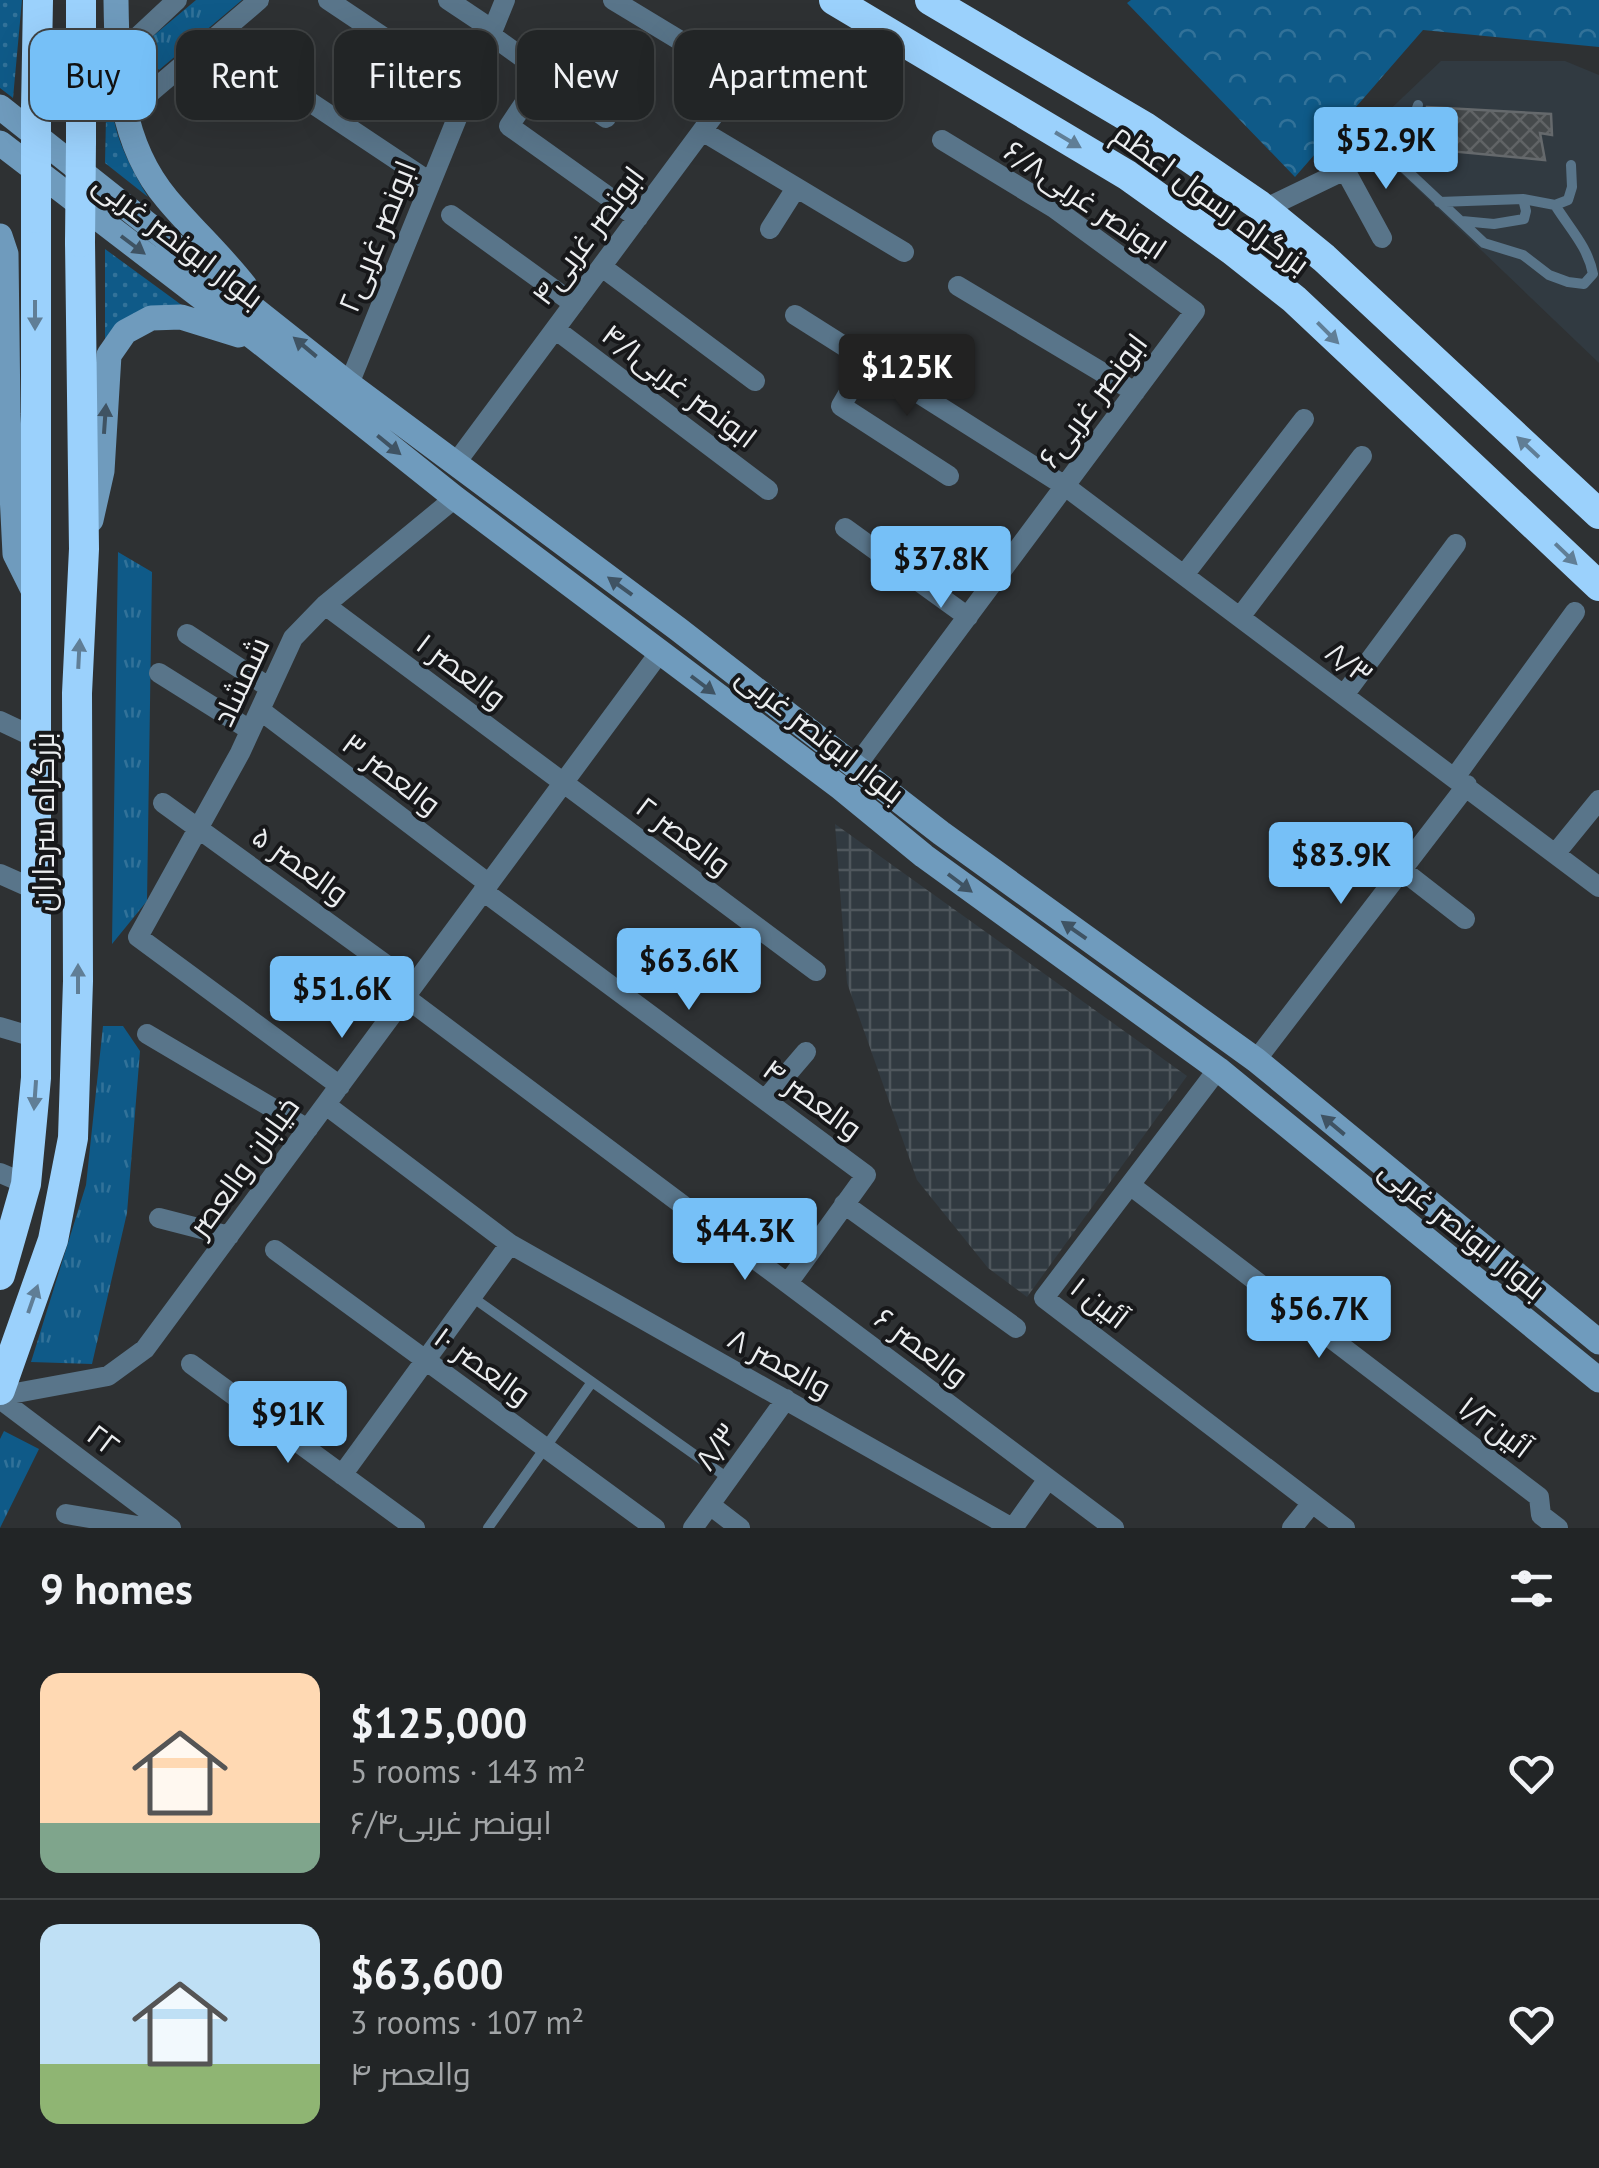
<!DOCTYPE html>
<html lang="en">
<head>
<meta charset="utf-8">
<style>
	body { margin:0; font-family:"PT Sans",Cairo,sans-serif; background:#2a2d2e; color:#f1f3f6; height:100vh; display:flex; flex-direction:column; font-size:38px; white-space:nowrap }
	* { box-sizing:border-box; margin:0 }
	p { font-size:32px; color:#a2a5a7 }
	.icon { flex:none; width:55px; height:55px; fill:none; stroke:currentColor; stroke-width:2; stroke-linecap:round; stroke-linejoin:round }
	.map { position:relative; height:1528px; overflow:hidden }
	.sheet { display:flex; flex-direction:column; background:#222526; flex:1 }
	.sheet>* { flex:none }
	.banner { position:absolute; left:30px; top:30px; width:1000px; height:90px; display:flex; gap:20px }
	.price { position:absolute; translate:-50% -85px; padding:0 22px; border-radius:10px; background:#76c0f7; color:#111; font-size:32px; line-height:65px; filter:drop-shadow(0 2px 5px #0008) }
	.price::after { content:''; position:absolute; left:50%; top:60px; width:30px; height:22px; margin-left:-15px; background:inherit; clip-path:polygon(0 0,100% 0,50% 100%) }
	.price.on { background:#222; color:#fff }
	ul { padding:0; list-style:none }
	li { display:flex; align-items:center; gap:30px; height:250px; padding:0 40px }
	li+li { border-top:2px solid #3f4243 }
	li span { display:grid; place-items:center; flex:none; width:280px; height:200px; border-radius:20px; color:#555 }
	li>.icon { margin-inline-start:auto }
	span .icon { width:120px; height:120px; fill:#fffc; stroke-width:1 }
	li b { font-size:42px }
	h2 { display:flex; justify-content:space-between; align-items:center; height:120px; padding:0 40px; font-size:42px }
	.pill { padding:0 35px; border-radius:20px; background:#222526; box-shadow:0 10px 40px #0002,0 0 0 2px #3f4243; font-size:35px; line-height:90px }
	.pill.on { background:#76c0f7; color:#111 }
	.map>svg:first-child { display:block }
	.built { fill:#313a41 }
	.industrial { fill:url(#industrial-grid) }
	.grass { fill:url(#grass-dots) }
	.forest { fill:url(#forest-crowns) }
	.park { fill:url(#park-tufts) }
	.building { fill:url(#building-cross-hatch); stroke:#65696c; stroke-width:2.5 }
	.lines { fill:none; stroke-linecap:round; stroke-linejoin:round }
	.lane { stroke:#59758a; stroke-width:10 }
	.street { stroke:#59758a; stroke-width:20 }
	.secondary { stroke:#6f9bbd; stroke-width:25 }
	.highway { stroke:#9bd1fc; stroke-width:30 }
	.highway-bridge { stroke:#9bd1fc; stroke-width:30 }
	.oneway { fill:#607e96 }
	.oneway2 { fill:#3f5363 }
	.labels { text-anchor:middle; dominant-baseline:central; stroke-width:8; stroke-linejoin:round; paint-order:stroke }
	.street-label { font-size:30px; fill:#ebedef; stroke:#17181a }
</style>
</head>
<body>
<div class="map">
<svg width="1599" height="1528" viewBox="0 0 1599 1528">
	<defs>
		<pattern id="industrial-grid" width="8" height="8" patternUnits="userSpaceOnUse" patternTransform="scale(2.5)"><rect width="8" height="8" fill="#313a41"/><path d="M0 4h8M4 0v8" fill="none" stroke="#4f575d"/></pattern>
		<pattern id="grass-dots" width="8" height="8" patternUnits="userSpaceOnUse" patternTransform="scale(2.5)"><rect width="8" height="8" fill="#0f5a88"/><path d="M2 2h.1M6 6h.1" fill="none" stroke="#327299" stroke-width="1.8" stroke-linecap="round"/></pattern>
		<pattern id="forest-crowns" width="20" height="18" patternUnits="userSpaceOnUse" patternTransform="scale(2.5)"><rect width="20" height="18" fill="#0f5a88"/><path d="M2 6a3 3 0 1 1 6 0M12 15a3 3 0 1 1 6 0" fill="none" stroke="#327299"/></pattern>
		<pattern id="park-tufts" width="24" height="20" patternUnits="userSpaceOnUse" patternTransform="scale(2.5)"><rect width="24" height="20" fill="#0f5a88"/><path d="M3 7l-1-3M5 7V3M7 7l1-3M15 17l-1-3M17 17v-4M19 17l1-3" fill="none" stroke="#327299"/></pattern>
		<pattern id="building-cross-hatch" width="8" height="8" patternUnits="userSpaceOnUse" patternTransform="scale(2.5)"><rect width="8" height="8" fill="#464a4c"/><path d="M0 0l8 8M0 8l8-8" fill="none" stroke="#616466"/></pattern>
	</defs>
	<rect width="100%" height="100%" fill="#2e3133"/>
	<path class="built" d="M1441 61H1565L1599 75V363L1362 136Z"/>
	<path class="industrial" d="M835 824 1187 1076 1027 1297 988 1268 917 1180 847 983Z"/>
	<path class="grass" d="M0 0H22L13 98 0 88Z
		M107 71C112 127 119 148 148 197L105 163Z
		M105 249 183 306 105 344Z"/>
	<path class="forest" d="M1131 0H1599V47L1423 30 1295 177 1127 3Z"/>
	<path class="park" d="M196 0H242L159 70 140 47Z
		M118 552 152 572 147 901 112 944Z
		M103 1026H123L140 1051 127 1213 92 1364 31 1362 86 1185Z
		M4 1431 39 1449 0 1528V1439Z"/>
	<path class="building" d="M1427 107 1551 114 1552 135 1540 133 1545 160 1439 150 1438 160 1424 157Z"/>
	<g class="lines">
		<path class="lane" d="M1387 152 1484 243 1523 255 1549 275 1568 282 1584 284 1593 274C1588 247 1570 229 1555 205
			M1345 170 1405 143 1418 105
			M1439 202 1523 199 1555 205 1568 200 1572 187 1571 165
			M1462 221 1494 224 1524 219 1526 211 1523 199
			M472 1297 729 1479
			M488 1528 592 1382"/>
		<path class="street" d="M328 0 467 93
			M448 0 493 30
			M613 0 742 78
			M491 35 606 118
			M131 43 154 89
			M117 56 177 0
			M544 74 509 126 638 218
			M292 90 430 182
			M124 115 259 0
			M702 131 904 252
			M1264 209 1345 170 1382 238
			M451 215 574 304
			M770 229 796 188
			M602 267 755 381
			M958 286 1135 392
			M795 315 1065 486 1599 887
			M555 329 768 490
			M867 361 841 406 949 476
			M349 384 505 0
			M455 464 768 42 887 110
			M845 528 968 617
			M1184 575 1304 419
			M325 605 816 971
			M1240 617 1362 456
			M187 634 270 688
			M159 673 250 730
			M1344 695 1456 544
			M260 710 489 884
			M0 721 36 738
			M857 765 1195 311 1054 208 942 140
			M1455 777 1575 612
			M163 803 414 985
			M1555 854 1599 800
			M1402 870 1465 919
			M0 874 36 890
			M483 891 866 1175 788 1283
			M405 997 1114 1528
			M0 1027 37 1038
			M147 1034 308 1129
			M1256 1060 1467 785
			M1218 1069 1044 1298 1345 1528
			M340 1086 138 937 240 753 293 638 325 605 455 498
			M765 1100 806 1052
			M326 1105 510 1244 1012 1528
			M0 1173 26 1184
			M1130 1185 1539 1497 1541 1515 1558 1528
			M844 1204 1016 1328
			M159 1218 229 1236
			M275 1250 655 1528
			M191 1364 415 1528
			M0 1396 108 1376 145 1349 660 652
			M0 1399 171 1528
			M342 1475 510 1244
			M710 1505 740 1528
			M66 1514 150 1528
			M693 1528 786 1399
			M1013 1528 1048 1479
			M1292 1528 1312 1503"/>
		<path class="secondary" d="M116 0C117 71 119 142 167 199 192 229 221 255 245 286
			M0 107 349 384 678 629 941 833 1256 1060 1599 1342
			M0 143 257 340 455 498 841 788 924 856 1218 1069 1599 1380
			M0 236 6 254 8 414 15 554 34 592
			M91 520 102 471 109 355 125 332 151 318 181 317 239 335"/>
		<path class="highway" d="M834 0 1127 175 1232 250 1294 299 1599 586
			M930 0 1145 127 1259 205 1324 258 1599 514
			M36 108 38 0
			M81 141V0
			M0 1275 26 1184 36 1078V218
			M0 1390 53 1240 73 1138 78 981 77 693 84 549 80 242"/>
		<path class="highway-bridge" d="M36 218V108
			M80 242 81 141"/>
	</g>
	<defs><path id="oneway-solid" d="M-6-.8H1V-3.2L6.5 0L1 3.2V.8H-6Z" transform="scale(2.5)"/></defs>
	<g class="oneway">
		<use href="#oneway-solid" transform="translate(1068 140) rotate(31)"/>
		<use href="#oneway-solid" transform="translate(35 315) rotate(90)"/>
		<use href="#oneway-solid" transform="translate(1328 333) rotate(45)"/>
		<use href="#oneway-solid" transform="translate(1528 447) rotate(-137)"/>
		<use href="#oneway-solid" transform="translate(1566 554) rotate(44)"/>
		<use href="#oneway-solid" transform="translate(79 654) rotate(-87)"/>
		<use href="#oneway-solid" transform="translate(78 979) rotate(-90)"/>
		<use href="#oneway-solid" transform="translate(35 1095) rotate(94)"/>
		<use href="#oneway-solid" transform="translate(33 1299) rotate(-71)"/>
	</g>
	<g class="oneway2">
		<use href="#oneway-solid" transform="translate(133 245) rotate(37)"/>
		<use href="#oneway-solid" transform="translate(305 347) rotate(-140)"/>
		<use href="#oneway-solid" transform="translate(105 419) rotate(-86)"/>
		<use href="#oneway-solid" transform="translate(389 445) rotate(39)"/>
		<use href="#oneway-solid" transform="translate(620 586) rotate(-144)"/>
		<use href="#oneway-solid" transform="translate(703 685) rotate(37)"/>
		<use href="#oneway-solid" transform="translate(960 883) rotate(37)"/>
		<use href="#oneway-solid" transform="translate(1074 930) rotate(-145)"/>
		<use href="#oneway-solid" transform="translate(1333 1125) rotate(-140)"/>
	</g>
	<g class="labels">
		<g class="street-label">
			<text transform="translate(1212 198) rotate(36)">بزرگراه رسول اعظم</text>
			<text transform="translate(1086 199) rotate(34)">۶/۸ابونصر غربی</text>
			<text transform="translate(587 235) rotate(-53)">۴ابونصر غربی</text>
			<text transform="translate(376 236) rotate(-68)">۲ابونصر غربی</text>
			<text transform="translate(179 240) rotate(37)">بلوار ابونصر غربی</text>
			<text transform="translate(680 385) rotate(37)">۴/۱ابونصر غربی</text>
			<text transform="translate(1092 400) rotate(-53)">۶ابونصر غربی</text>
			<text transform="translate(1350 662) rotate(37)">۸/۳</text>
			<text transform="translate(462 670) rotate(37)">والعصر ۱</text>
			<text transform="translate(240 681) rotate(-65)">شمشاد</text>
			<text transform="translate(821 734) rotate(38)">بلوار ابونصر غربی</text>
			<text transform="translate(392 773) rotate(37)">والعصر ۳</text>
			<text transform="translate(42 822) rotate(-90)">بزرگراه سرداران</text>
			<text transform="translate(684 835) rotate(37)">والعصر ۲</text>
			<text transform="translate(301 864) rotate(36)">والعصر ۵</text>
			<text transform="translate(813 1098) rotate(36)">والعصر ۴</text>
			<text transform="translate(243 1166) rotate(-54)">خیابان والعصر</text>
			<text transform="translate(1463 1229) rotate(39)">بلوار ابونصر غربی</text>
			<text transform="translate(1100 1302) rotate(38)">آئین ۱</text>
			<text transform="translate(922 1346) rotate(37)">والعصر ۶</text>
			<text transform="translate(780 1362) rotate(29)">والعصر ۸</text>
			<text transform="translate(483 1365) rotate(36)">والعصر ۱۰</text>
			<text transform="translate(1496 1426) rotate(37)">۱/۲آئین</text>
			<text transform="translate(104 1439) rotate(37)">۲۲</text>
			<text transform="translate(715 1446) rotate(-54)">۸/۳</text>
		</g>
	</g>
</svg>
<b class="price" style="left:1386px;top:192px">$52.9K</b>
<b class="price on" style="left:907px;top:419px">$125K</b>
<b class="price" style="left:941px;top:611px">$37.8K</b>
<b class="price" style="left:1341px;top:907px">$83.9K</b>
<b class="price" style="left:689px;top:1013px">$63.6K</b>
<b class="price" style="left:342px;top:1041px">$51.6K</b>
<b class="price" style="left:745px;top:1283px">$44.3K</b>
<b class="price" style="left:1319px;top:1361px">$56.7K</b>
<b class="price" style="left:288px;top:1466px">$91K</b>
<div class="banner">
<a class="pill on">Buy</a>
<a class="pill">Rent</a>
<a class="pill">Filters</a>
<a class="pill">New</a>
<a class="pill">Apartment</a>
</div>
</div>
<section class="sheet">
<h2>9 homes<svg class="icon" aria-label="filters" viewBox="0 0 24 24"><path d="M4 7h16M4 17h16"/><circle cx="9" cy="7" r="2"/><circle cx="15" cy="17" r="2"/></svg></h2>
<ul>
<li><span style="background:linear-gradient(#ffd9b3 75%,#7fa58c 0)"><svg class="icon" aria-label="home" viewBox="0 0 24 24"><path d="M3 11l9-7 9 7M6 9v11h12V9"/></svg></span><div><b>$125,000</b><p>5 rooms · 143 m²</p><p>۶/۴ابونصر غربی</p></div><svg class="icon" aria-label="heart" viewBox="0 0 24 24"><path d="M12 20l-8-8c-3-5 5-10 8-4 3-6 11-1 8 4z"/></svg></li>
<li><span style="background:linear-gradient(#bfe0f5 70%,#8fb573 0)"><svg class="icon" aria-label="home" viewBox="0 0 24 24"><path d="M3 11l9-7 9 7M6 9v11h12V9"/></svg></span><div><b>$63,600</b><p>3 rooms · 107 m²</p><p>والعصر ۴</p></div><svg class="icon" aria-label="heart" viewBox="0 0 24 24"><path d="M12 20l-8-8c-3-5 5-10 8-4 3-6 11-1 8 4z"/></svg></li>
</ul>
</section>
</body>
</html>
